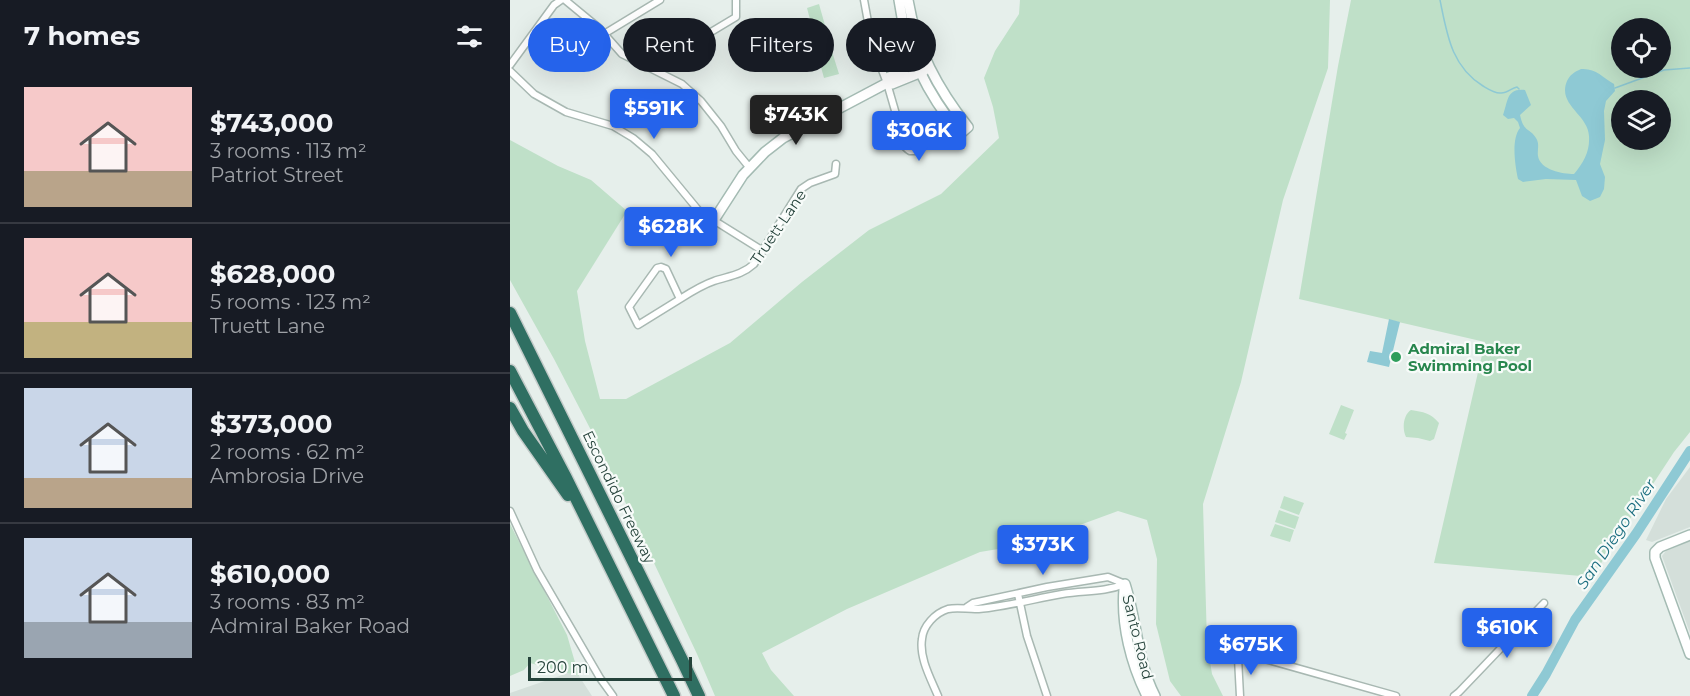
<!DOCTYPE html>
<html lang="en">
<head>
<meta charset="utf-8">
<style>
	body { margin:0; font-family:Montserrat,sans-serif; background:#20242c; color:#f1f3f6; height:100vh; display:flex; flex-direction:column; font-size:22px; white-space:nowrap }
	* { box-sizing:border-box; margin:0 }
	p { font-size:20px; color:#9ea1a6 }
	.icon { flex:none; width:33px; height:33px; fill:none; stroke:currentColor; stroke-width:2; stroke-linecap:round; stroke-linejoin:round }
	.map { position:relative; flex:1; overflow:hidden }
	.panel { display:flex; flex-direction:column; background:#171b24; width:510px }
	.panel>* { flex:none }
	.top-card { position:absolute; left:18px; top:18px; width:570px; height:54px; display:flex; gap:12px }
	.buttons { position:absolute; left:1101px; top:18px; display:grid; gap:12px }
	.buttons a { display:grid; place-items:center; width:60px; height:60px; border-radius:50%; background:#171b24; box-shadow:0 6px 24px #0002; font-size:30px }
	.scale { position:absolute; left:18px; bottom:15px; width:164px; box-sizing:border-box; padding-left:6px; border:3px solid #24423a; border-top:0; font-size:16px; line-height:21px; white-space:nowrap; color:#24423a; -webkit-text-stroke:4px #f7fbf9; paint-order:stroke }
	.price { position:absolute; translate:-50% -51px; padding:0 14px; border-radius:6px; background:#2563eb; color:#fff; font-size:20px; line-height:39px; filter:drop-shadow(0 2px 3px #0008) }
	.price::after { content:''; position:absolute; left:50%; top:36px; width:18px; height:14px; margin-left:-9px; background:inherit; clip-path:polygon(0 0,100% 0,50% 100%) }
	.price.on { background:#222; color:#fff }
	ul { padding:0; list-style:none }
	li { display:flex; align-items:center; gap:18px; height:150px; padding:0 24px }
	li+li { border-top:2px solid #363941 }
	li span { display:grid; place-items:center; flex:none; width:168px; height:120px; border-radius:0px; color:#555 }
	li>.icon { margin-inline-start:auto }
	span .icon { width:72px; height:72px; fill:#fffc; stroke-width:1 }
	li b { font-size:26px }
	h2 { display:flex; justify-content:space-between; align-items:center; height:72px; padding:0 24px; font-size:26px }
	.pill { padding:0 21px; border-radius:27px; background:#171b24; box-shadow:0 6px 24px #0002; font-size:21px; line-height:54px }
	.pill.on { background:#2563eb; color:#fff }
	main { display:flex; flex:1; min-height:0 }
	.map>svg:first-child { display:block }
	.built { fill:#d4dfda }
	.green { fill:#bfe0c8; fill-rule:evenodd }
	.water { fill:#8ec9d4 }
	.lines { fill:none; stroke-linecap:round; stroke-linejoin:round }
	.stream { stroke:#8ec9d4; stroke-width:1.5 }
	.river { stroke:#8ec9d4; stroke-width:10 }
	.street-casing { stroke:#a8b8b2; stroke-width:9 }
	.secondary-casing { stroke:#a4bbb3; stroke-width:12 }
	.highway-casing { stroke:#c2cac8; stroke-width:15 }
	.street { stroke:#fff; stroke-width:6 }
	.secondary { stroke:#fff; stroke-width:9 }
	.highway { stroke:#2f6f62; stroke-width:12 }
	.leisure-dot { fill:#2e9e5b; stroke:#f7fbf9; stroke-width:2 }
	.labels { text-anchor:middle; dominant-baseline:central; stroke-width:4.5; stroke-linejoin:round; paint-order:stroke }
	.street-label { font-size:15px; fill:#24423a; stroke:#f7fbf9 }
	.leisure-label { font-size:15px; font-weight:bold; fill:#27864d; stroke:#f7fbf9; text-anchor:start }
	.water-label { font-size:16px; font-style:italic; fill:#1c6f80; stroke:#f7fbf9 }
</style>
</head>
<body>
<main>
<section class="panel">
<h2>7 homes<svg class="icon" aria-label="filters" viewBox="0 0 24 24"><path d="M4 7h16M4 17h16"/><circle cx="9" cy="7" r="2"/><circle cx="15" cy="17" r="2"/></svg></h2>
<ul>
<li><span style="background:linear-gradient(#f6c9c9 70%,#b9a48a 0)"><svg class="icon" aria-label="home" viewBox="0 0 24 24"><path d="M3 11l9-7 9 7M6 9v11h12V9"/></svg></span><div><b>$743,000</b><p>3 rooms · 113 m²</p><p>Patriot Street</p></div></li>
<li><span style="background:linear-gradient(#f6c9c9 70%,#c2b280 0)"><svg class="icon" aria-label="home" viewBox="0 0 24 24"><path d="M3 11l9-7 9 7M6 9v11h12V9"/></svg></span><div><b>$628,000</b><p>5 rooms · 123 m²</p><p>Truett Lane</p></div></li>
<li><span style="background:linear-gradient(#c9d6e8 75%,#b9a48a 0)"><svg class="icon" aria-label="home" viewBox="0 0 24 24"><path d="M3 11l9-7 9 7M6 9v11h12V9"/></svg></span><div><b>$373,000</b><p>2 rooms · 62 m²</p><p>Ambrosia Drive</p></div></li>
<li><span style="background:linear-gradient(#c9d6e8 70%,#9aa5b1 0)"><svg class="icon" aria-label="home" viewBox="0 0 24 24"><path d="M3 11l9-7 9 7M6 9v11h12V9"/></svg></span><div><b>$610,000</b><p>3 rooms · 83 m²</p><p>Admiral Baker Road</p></div></li>
</ul>
</section>
<div class="map">
<svg width="1180" height="696" viewBox="0 0 1180 696">
	<rect width="100%" height="100%" fill="#e6efeb"/>
	<path class="built" d="M1180 467V527L1142 542 1136 540 1156 499Z
		M1180 541V633L1152 556 1156 551Z
		M58 673 69 676 82 696H0V693Z"/>
	<path class="green" d="M510 0H820L818 68 773 200 731 382 693 504 697 642 702 674 713 696H671L660 681 646 624 647 559 637 520 608 511 518 544 470 552 337 609 252 653 261 670 284 696H205L187 654 84 436 44 359 0 280V140L48 166 81 180 117 211 67 291 75 341 90 399H116L220 343 292 282 359 230 431 194 489 138 483 107 474 78 485 51 509 14Z
		M841 0H1180V432L1164 452 1082 577 924 563 975 342 789 299 828 66ZM1112 28H1150V68H1112ZM1112 100H1150V140H1112Z
		M309 4 320 43 307 46 297 8Z
		M320 45 329 74 314 78 306 49Z
		M831 405 844 410 835 433 837 434 834 440 819 434Z
		M901 410C913 412 921 413 929 423L924 439 920 441 908 438 896 437C892 429 893 415 901 410Z
		M774 496 794 503 789 515 770 508Z
		M769 510 789 517 785 529 765 522Z
		M0 524 57 635 69 676 20 663 14 670 0 676Z
		M765 524 784 530 780 542 760 536Z"/>
	<path class="water" d="M1071 69C1086 68 1092 77 1104 84L1105 91 1096 101 1094 111 1095 140 1090 164 1095 177 1094 189 1090 197 1080 201 1072 196 1066 180 1036 179 1013 182 1008 179C1005 165 1001 139 1010 128L1008 122 1004 118 998 119 993 115C998 102 996 88 1015 90L1021 105 1010 115C1014 133 1019 127 1026 138 1030 144 1027 150 1028 156 1030 170 1053 174 1064 174 1074 162 1080 151 1079 136 1078 114 1047 105 1057 81 1060 75 1064 72 1071 69Z
		M879 319 890 322 879 367 857 362 860 351 872 353Z"/>
	<g class="lines">
		<path class="stream" d="M930 0C937 34 941 66 973 86 978 89 984 93 990 93 997 94 1001 88 1007 87L1009 89
			M1105 88 1154 70 1180 68"/>
		<path class="river" d="M1022 696 1036 674 1065 620 1126 534 1180 451"/>
		<g class="street-casing">
			<path id="street" d="M55 0 89 28 112 54 172 84 191 101 211 126 226 151 239 167
				M354 0 362 44 377 83 388 121 384 127C386 135 393 147 400 151H405L408 147 407 142 394 123 388 121
				M94 34 150 0
				M0 65 44 5 51 0
				M141 68 226 17V0
				M0 71 24 94 56 112 103 126 123 138 142 154 189 211 253 251
				M151 267 156 269 170 299 128 325 119 307 147 268Z
				M170 299C181 292 192 285 204 281 219 276 232 275 244 264L291 189 300 183 325 174 326 164
				M0 511 27 570 90 678 103 696
				M508 594 517 636 537 696
				M457 607 463 603 537 587 592 578 598 577 615 584
				M428 696C421 679 409 658 412 639 413 626 425 613 438 609 447 607 456 609 465 609 471 609 478 608 484 607 506 604 529 598 552 594 575 590 592 593 615 584
				M730 696 728 658 744 656 886 696
				M944 696 949 692 1034 603"/>
		</g>
		<g class="secondary-casing">
			<path id="secondary" d="M389 0C396 52 417 93 450 134L458 127C428 89 406 49 398 0
				M377 83 382 84 414 71
				M204 220 233 175 255 152 273 138 377 83 379 77C391 72 400 70 403 56
				M1180 535 1150 547 1145 552V558L1180 654
				M615 584C627 621 627 661 645 696
				M614 589C611 625 621 664 637 696"/>
		</g>
		<g class="highway-casing">
			<path id="highway" d="M0 313 172 660 189 696
				M0 371 55 476 164 696
				M0 408 13 431 58 495"/>
		</g>
		<use href="#street" class="street"/>
		<use href="#secondary" class="secondary"/>
		<use href="#highway" class="highway"/>
	</g>
	<circle class="leisure-dot" cx="886" cy="357" r="6"/>
	<g class="labels">
		<g class="street-label">
			<text transform="translate(268 227) rotate(-56)">Truett Lane</text>
			<text transform="translate(109 497) rotate(64)">Escondido Freeway</text>
			<text transform="translate(628 637) rotate(76)">Santo Road</text>
		</g>
		<g class="leisure-label">
			<text x="898" y="348">Admiral Baker<tspan x="898" dy="17">Swimming Pool</tspan></text>
		</g>
		<g class="water-label">
			<text transform="translate(1106 534) rotate(-56)">San Diego River</text>
		</g>
	</g>
</svg>
<div class="buttons">
<a><svg class="icon" aria-label="locate" viewBox="0 0 24 24"><circle cx="12" cy="12" r="6"/><path d="M12 2v4M12 18v4M2 12h4M18 12h4"/></svg></a>
<a><svg class="icon" aria-label="layers" viewBox="0 0 24 24"><path d="M12 4l9 5-9 5-9-5zM3 14l9 5 9-5"/></svg></a>
</div>
<div class="scale">200 m</div>
<b class="price" style="left:144px;top:140px">$591K</b>
<b class="price on" style="left:286px;top:146px">$743K</b>
<b class="price" style="left:409px;top:162px">$306K</b>
<b class="price" style="left:161px;top:258px">$628K</b>
<b class="price" style="left:533px;top:576px">$373K</b>
<b class="price" style="left:997px;top:659px">$610K</b>
<b class="price" style="left:741px;top:676px">$675K</b>
<div class="top-card">
<a class="pill on">Buy</a>
<a class="pill">Rent</a>
<a class="pill">Filters</a>
<a class="pill">New</a>
</div>
</div>
</main>
</body>
</html>
